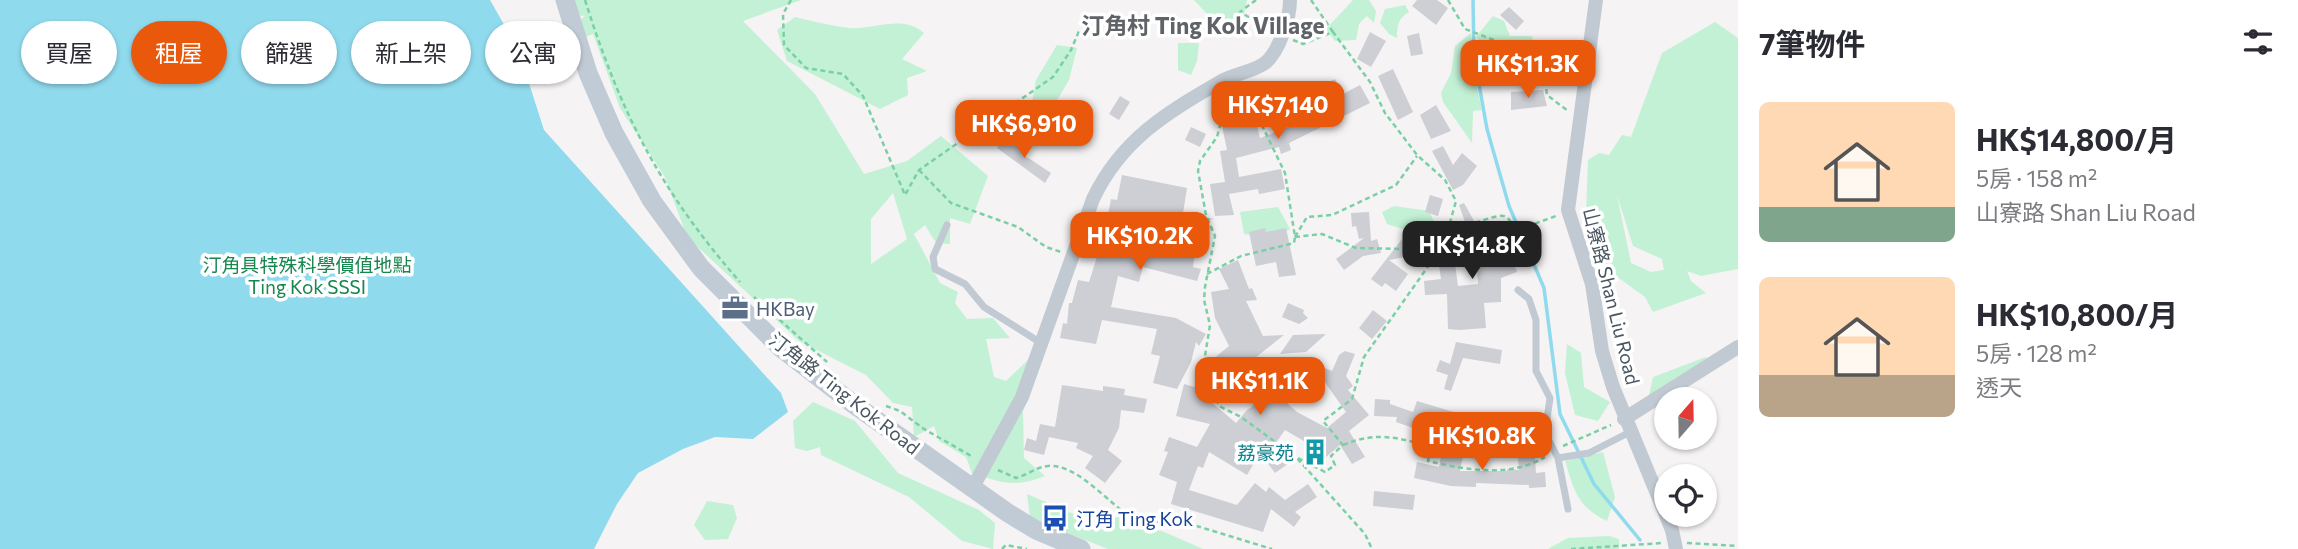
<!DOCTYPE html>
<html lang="zh-TW">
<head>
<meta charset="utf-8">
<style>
	body { margin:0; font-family:Commissioner,"Noto Sans TC",sans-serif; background:#f2f2f3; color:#2b2b33; height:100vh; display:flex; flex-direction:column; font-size:26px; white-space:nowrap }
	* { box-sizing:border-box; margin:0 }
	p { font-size:23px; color:#7c7c81 }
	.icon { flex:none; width:38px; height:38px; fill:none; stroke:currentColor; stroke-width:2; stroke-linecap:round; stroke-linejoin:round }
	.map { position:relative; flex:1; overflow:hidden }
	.drawer { display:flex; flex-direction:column; background:#fff; width:560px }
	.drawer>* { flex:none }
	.guide { position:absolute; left:21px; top:21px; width:665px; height:63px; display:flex; gap:14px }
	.needle { width:46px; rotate:20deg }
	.controls { position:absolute; left:1654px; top:387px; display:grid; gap:14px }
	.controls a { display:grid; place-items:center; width:63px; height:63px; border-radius:50%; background:#fff; box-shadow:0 2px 5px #0004; font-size:35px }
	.price { position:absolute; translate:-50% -60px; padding:0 16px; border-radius:14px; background:#ea580c; color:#fff; font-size:23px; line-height:46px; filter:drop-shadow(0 2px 4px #0008) }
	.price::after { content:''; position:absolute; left:50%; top:42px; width:21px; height:16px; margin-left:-10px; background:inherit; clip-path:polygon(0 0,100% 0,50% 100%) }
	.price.on { background:#222; color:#fff }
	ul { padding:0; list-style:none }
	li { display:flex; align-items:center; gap:21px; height:175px; padding:0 21px }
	li span { display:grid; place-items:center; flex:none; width:196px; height:140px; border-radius:10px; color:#555 }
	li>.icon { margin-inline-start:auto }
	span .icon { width:84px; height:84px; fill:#fffc; stroke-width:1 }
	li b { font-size:30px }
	h2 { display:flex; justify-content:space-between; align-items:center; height:84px; padding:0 21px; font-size:30px }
	.chip { padding:0 24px; border-radius:32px; background:#fff; box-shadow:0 2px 5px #0004; font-size:24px; line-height:63px }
	.chip.on { background:#ea580c; color:#fff }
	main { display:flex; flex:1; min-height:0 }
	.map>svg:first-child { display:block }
	.green { fill:#c3f1d5; fill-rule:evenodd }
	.water { fill:#90daee }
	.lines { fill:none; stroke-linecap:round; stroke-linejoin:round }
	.stream { stroke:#90daee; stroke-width:3.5 }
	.building { fill:#cdcfd5; fill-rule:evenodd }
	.path { stroke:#7ad0a6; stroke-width:2.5; stroke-dasharray:5 3.5; stroke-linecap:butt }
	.service { stroke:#c1cad2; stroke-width:7 }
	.minor { stroke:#c1cad2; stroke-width:14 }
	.secondary { stroke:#c1cbd6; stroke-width:19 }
	.labels { text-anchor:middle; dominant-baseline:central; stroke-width:7; stroke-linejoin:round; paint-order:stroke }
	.park-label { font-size:19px; fill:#17864f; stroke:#fff }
	.street-label { font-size:19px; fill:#4a5661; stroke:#fff }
	.service-label { font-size:19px; fill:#4e5e75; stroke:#fff; text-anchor:start }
	.culture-label { font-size:19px; fill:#0d838f; stroke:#fff; text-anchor:end }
	.transit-label { font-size:19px; fill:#164399; stroke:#fff; text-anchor:start }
	.quarter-label { font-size:23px; font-weight:bold; fill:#5f6368; stroke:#fff }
</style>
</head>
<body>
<main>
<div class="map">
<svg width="1738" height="549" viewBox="0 0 1738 549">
	<rect width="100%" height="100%" fill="#f5f3f3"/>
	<path class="green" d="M572 0H801L743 21 815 94 864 174 907 161 941 136 988 176 970 224 950 218V244L936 243 925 225 914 234 940 283 958 292 955 303 967 319 993 318 1010 338 986 339 994 377 1006 381 1030 358H1042L1023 411 1024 458 1045 476C1014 488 1003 483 972 473L966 457 939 441 934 426 914 437 912 407 893 403 866 375 799 341 687 237 665 177 620 108 593 34 583 38 578 22 585 16 575 15ZM893 193 907 239 871 264V219Z
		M1194 0H1247L1243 20 1238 22 1242 31 1237 36 1218 27 1217 18H1211Z
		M1353 0H1369L1376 11 1374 23 1367 16 1359 24 1356 40 1335 41 1326 29Z
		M1405 5 1409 12C1398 18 1397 26 1397 38L1389 34 1380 23 1385 9Z
		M1493 16 1504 21 1510 36H1532L1535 49 1558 52 1552 58 1533 54 1517 71 1503 58 1496 57 1476 37Z
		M795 17C813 21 831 26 849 28 875 30 902 14 924 33L902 59 927 71 907 78 908 95 880 109 787 61 777 30Z
		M1715 22 1738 38V269L1701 276 1687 271 1691 281 1706 293 1653 312 1645 297 1609 271 1586 215 1588 160 1599 153 1609 155 1622 135 1631 137 1662 53ZM1617 195 1633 246 1662 259 1664 270 1651 272 1631 263Z
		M1471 33 1477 88 1482 110 1473 111 1472 143 1443 102 1441 93 1451 73 1455 46Z
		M1178 43H1199L1197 61 1191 75 1178 70Z
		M1057 45 1077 48 1069 80 1050 112 1031 108 1036 80Z
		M1394 206 1429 211 1441 236H1425L1387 224 1382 212Z
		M1278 207 1290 229 1273 239 1244 234 1240 212Z
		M1504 236 1514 237 1516 247 1481 261 1456 250 1452 245Z
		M1567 344 1581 353 1584 387 1610 402 1598 421 1575 415 1565 373Z
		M1706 357 1709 361 1649 396 1653 377Z
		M813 402 855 421 898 473 979 510 995 523 993 549 962 541 909 497 821 455 820 447 807 451 795 448 793 421Z
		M1603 452 1615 497 1607 521C1578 507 1574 491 1565 461Z
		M1027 494 1076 515 1106 532 1109 524 1118 515 1139 529 1162 531 1203 549H1108L1030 518Z
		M707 501 733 505 737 518 728 539 705 540 694 525Z
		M1609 536 1619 539V549H1548L1568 538Z"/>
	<path class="water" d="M0 0H490L518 49 544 130 781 393 788 412 753 439 715 437 683 449 638 473 617 504 594 549H0Z"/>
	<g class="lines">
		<path class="stream" d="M1473 0 1474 56 1487 129 1509 206 1544 288 1560 414 1594 484 1640 540"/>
	</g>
	<path class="building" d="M1417 0H1437L1448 8 1436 25 1412 6Z
		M1509 7 1524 21 1516 30 1500 15Z
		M1370 32 1386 41 1371 67 1357 59Z
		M1419 33 1423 54 1411 56 1407 36Z
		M1528 55 1535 70 1502 84 1498 73 1516 65 1514 60Z
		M1553 57 1565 60 1561 80 1549 78Z
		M1393 69 1413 112 1398 120 1378 76Z
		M1335 79 1343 94 1360 85 1370 103 1289 143 1291 150 1281 154 1279 147 1236 158 1239 177 1281 169 1285 189 1259 194 1258 189 1229 194 1234 215 1215 216 1210 184 1225 182 1220 151 1227 150 1222 126 1255 117 1260 138 1286 128 1302 120 1292 102Z
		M1543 90 1547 106 1511 110V92Z
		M1120 96 1130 102 1119 120 1109 114Z
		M1436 105 1451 131 1431 139 1420 115Z
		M1191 127 1206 134 1200 147 1185 140Z
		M1002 140 1010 145 1013 141 1027 151 1024 155 1051 173 1045 183 997 148Z
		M1443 146 1453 165 1462 153 1477 166 1463 185 1453 190 1432 151Z
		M1122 175 1187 188 1183 213 1214 219 1170 229 1174 246 1196 242 1193 267 1201 269 1197 281 1143 267 1139 282 1118 276 1111 307 1176 318 1206 334 1199 346 1196 342 1191 362 1177 389 1153 383 1160 356 1151 354 1157 329 1102 320 1096 344 1060 338 1063 323 1067 324 1069 303H1072L1078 280 1089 282 1102 241 1096 240 1098 225 1106 226 1111 199 1117 200Z
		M1430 195 1443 199 1438 216 1425 212Z
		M1464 203 1478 228 1484 226 1494 256 1509 250 1517 272 1501 278V302L1484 303 1486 328 1459 330 1448 329 1447 294 1425 295 1424 281 1441 279 1438 258 1454 256 1458 286 1478 284 1476 253 1459 205Z
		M1369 212 1371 241 1377 239 1381 253 1363 256 1344 270 1336 259 1364 238 1359 239 1356 226 1352 227 1351 213Z
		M1265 228 1266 232 1286 228 1296 275 1279 277 1276 262 1256 266 1249 232Z
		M1402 239 1405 257 1389 260 1408 274 1396 291 1385 283 1382 287 1371 279Z
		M1238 260 1249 289 1252 288 1257 300 1246 301 1263 336 1284 335 1241 369 1260 383 1276 359 1288 368 1267 398 1305 375 1312 386 1320 366 1332 371 1339 355 1345 351 1355 354 1346 376 1353 386 1348 390 1369 415 1349 431 1365 457 1352 464 1340 445 1318 464 1304 448 1309 444 1285 430 1275 444 1289 463 1275 473 1260 453 1247 475 1209 452 1203 468 1198 466 1189 490 1237 505 1255 483 1266 492 1269 487 1285 500 1308 484 1317 497 1295 512 1301 517 1294 527 1271 509 1263 532 1171 504 1177 482 1159 475 1168 452 1164 451 1169 437 1197 447 1210 424 1176 416 1184 384 1218 394 1210 401 1236 423 1247 410 1259 402 1223 377 1224 375 1212 360 1229 346 1215 318 1211 292 1229 289 1219 269ZM1324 381 1346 412 1327 428 1297 412 1287 403Z
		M1288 303 1304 310 1303 313 1308 318 1299 324 1282 317Z
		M1373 310 1387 321 1372 339 1359 328Z
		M1326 334 1306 352 1280 354 1293 335Z
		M1456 342 1502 350 1500 364 1463 358 1451 391 1444 389 1448 375 1436 371 1440 360 1450 364Z
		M1062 385 1103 391V386L1125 389 1124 395 1147 399 1144 413 1121 410 1119 428 1108 450 1122 461 1105 483 1085 468 1093 456 1076 448 1078 443 1049 437 1044 455 1024 450 1027 438 1036 441 1040 424 1055 427Z
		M1375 399 1390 400V404L1413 412 1417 401 1457 413 1442 446 1414 436 1416 429 1396 422 1397 417 1374 416Z
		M1519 420 1521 432 1500 434 1499 423Z
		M1534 446 1536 473 1545 472 1546 487 1529 488V485L1476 483V487L1451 486 1414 478 1417 462 1439 467 1442 451 1463 455 1460 471H1507V469L1519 470 1517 447Z
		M1374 491 1415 495 1413 510 1373 506Z"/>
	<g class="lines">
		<path class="path" d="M585 0C621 114 661 192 740 282
			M791 0 783 14 784 45 806 68 843 74 863 96 905 195 919 170 1053 77 1071 50 1079 31
			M1256 0 1240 12 1271 30
			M1311 0 1333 32
			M1448 0 1465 29 1528 53 1543 65 1547 95 1568 111
			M1293 40 1303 44 1333 32 1370 82 1385 113 1417 155 1445 180 1456 201 1444 244 1364 357 1352 399 1323 421 1343 445 1331 456 1335 465 1325 472 1296 457
			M1222 98V118L1217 137 1200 161 1198 171 1206 215 1215 236 1205 287 1204 300 1210 325 1205 356 1209 390 1221 407 1241 417 1296 457 1365 534 1372 549
			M919 170 951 203 1018 227 1046 247 1061 252
			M1450 223C1471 230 1497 211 1506 217 1511 220 1512 226 1517 230L1556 216
			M1295 237 1322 234 1356 248 1404 249 1415 240 1442 244
			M1295 237 1307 217 1332 215 1396 185 1417 156
			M1207 274 1241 256 1294 243 1295 237 1285 173 1255 111 1222 118
			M754 297 827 362
			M886 406 900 411 924 429 973 457
			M1343 445C1377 431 1397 438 1431 446L1428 461C1465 470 1511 478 1545 457
			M1563 446 1611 425
			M998 470 1016 478C1028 475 1036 467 1048 466 1078 463 1111 507 1137 521L1148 523 1177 520 1272 549
			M1687 543 1738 546
			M1002 549 1006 545 1027 549
			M1571 549 1662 543"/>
		<path class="service" d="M947 225 933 257 935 269 965 284 984 307 1041 343
			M1518 290 1529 299 1536 320V371L1550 398 1545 433 1558 458 1568 509
			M1558 458 1589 453 1630 432"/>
		<path class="minor" d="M1596 0 1568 210 1592 284 1602 351 1613 387 1672 530 1676 549
			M1624 419 1738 347
			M972 489 1022 397 1093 199C1121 140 1166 113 1220 82 1233 74 1253 72 1265 63 1279 52 1290 18 1290 0"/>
		<path class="secondary" d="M565 0 588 73 614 133 652 201 701 268 781 348 852 403 1008 513 1036 530 1081 549"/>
	</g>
	<defs>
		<g id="office-bare" transform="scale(2.1)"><path d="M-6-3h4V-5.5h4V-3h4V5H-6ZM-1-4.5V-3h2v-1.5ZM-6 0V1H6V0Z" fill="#5c6f8a" stroke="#fff" stroke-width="2.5" paint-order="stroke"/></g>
		<g id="building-bare" transform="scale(2.1)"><path d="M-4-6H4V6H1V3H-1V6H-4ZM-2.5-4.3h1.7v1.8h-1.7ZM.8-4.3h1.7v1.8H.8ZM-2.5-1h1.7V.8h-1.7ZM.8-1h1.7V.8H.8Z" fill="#0f9aa8" stroke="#fff" stroke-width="2.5" paint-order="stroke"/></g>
		<g id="bus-bare" transform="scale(2.1)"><path d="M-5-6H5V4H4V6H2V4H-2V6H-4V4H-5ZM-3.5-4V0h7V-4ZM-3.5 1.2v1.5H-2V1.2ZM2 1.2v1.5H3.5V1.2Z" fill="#1a4fb4" stroke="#fff" stroke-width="2.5" paint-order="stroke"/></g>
	</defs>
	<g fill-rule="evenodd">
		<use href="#office-bare" x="735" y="308"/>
		<use href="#building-bare" x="1315" y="452"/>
		<use href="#bus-bare" x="1055" y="518"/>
	</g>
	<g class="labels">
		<g class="park-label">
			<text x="307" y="264">汀角具特殊科學價值地點<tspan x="307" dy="22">Ting Kok SSSI</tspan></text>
		</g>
		<g class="street-label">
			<text transform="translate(1612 296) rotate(76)">山寮路 Shan Liu Road</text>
			<text transform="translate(845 393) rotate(38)">汀角路 Ting Kok Road</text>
		</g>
		<g class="service-label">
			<text x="756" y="308">HKBay</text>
		</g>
		<g class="culture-label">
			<text x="1294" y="452">荔豪苑</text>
		</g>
		<g class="transit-label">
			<text x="1076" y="518">汀角 Ting Kok</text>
		</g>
		<g class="quarter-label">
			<text x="1203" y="25">汀角村 Ting Kok Village</text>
		</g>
	</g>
</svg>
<div class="controls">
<a><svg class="needle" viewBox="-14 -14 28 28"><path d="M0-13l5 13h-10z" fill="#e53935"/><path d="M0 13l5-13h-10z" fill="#7c7c81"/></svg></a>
<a><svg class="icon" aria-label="locate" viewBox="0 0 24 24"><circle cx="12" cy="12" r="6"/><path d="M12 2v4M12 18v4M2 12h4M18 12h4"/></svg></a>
</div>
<b class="price" style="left:1528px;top:100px">HK$11.3K</b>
<b class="price" style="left:1278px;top:141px">HK$7,140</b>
<b class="price" style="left:1024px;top:160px">HK$6,910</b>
<b class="price" style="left:1140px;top:272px">HK$10.2K</b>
<b class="price on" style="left:1472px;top:281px">HK$14.8K</b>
<b class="price" style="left:1260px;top:417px">HK$11.1K</b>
<b class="price" style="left:1482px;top:472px">HK$10.8K</b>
<div class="guide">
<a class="chip">買屋</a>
<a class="chip on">租屋</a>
<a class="chip">篩選</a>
<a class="chip">新上架</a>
<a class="chip">公寓</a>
</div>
</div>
<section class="drawer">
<h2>7筆物件<svg class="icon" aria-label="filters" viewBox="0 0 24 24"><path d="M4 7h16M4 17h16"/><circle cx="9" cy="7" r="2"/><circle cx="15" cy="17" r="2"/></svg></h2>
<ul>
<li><span style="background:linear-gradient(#ffd9b3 75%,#7fa58c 0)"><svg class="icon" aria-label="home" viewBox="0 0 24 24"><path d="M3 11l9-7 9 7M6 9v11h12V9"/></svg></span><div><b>HK$14,800/月</b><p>5房 · 158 m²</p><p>山寮路 Shan Liu Road</p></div></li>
<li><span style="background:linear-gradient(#ffd9b3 70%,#b9a48a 0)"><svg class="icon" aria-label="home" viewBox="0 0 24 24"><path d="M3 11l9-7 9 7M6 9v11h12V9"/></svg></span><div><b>HK$10,800/月</b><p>5房 · 128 m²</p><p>透天</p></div></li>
</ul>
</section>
</main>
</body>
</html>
